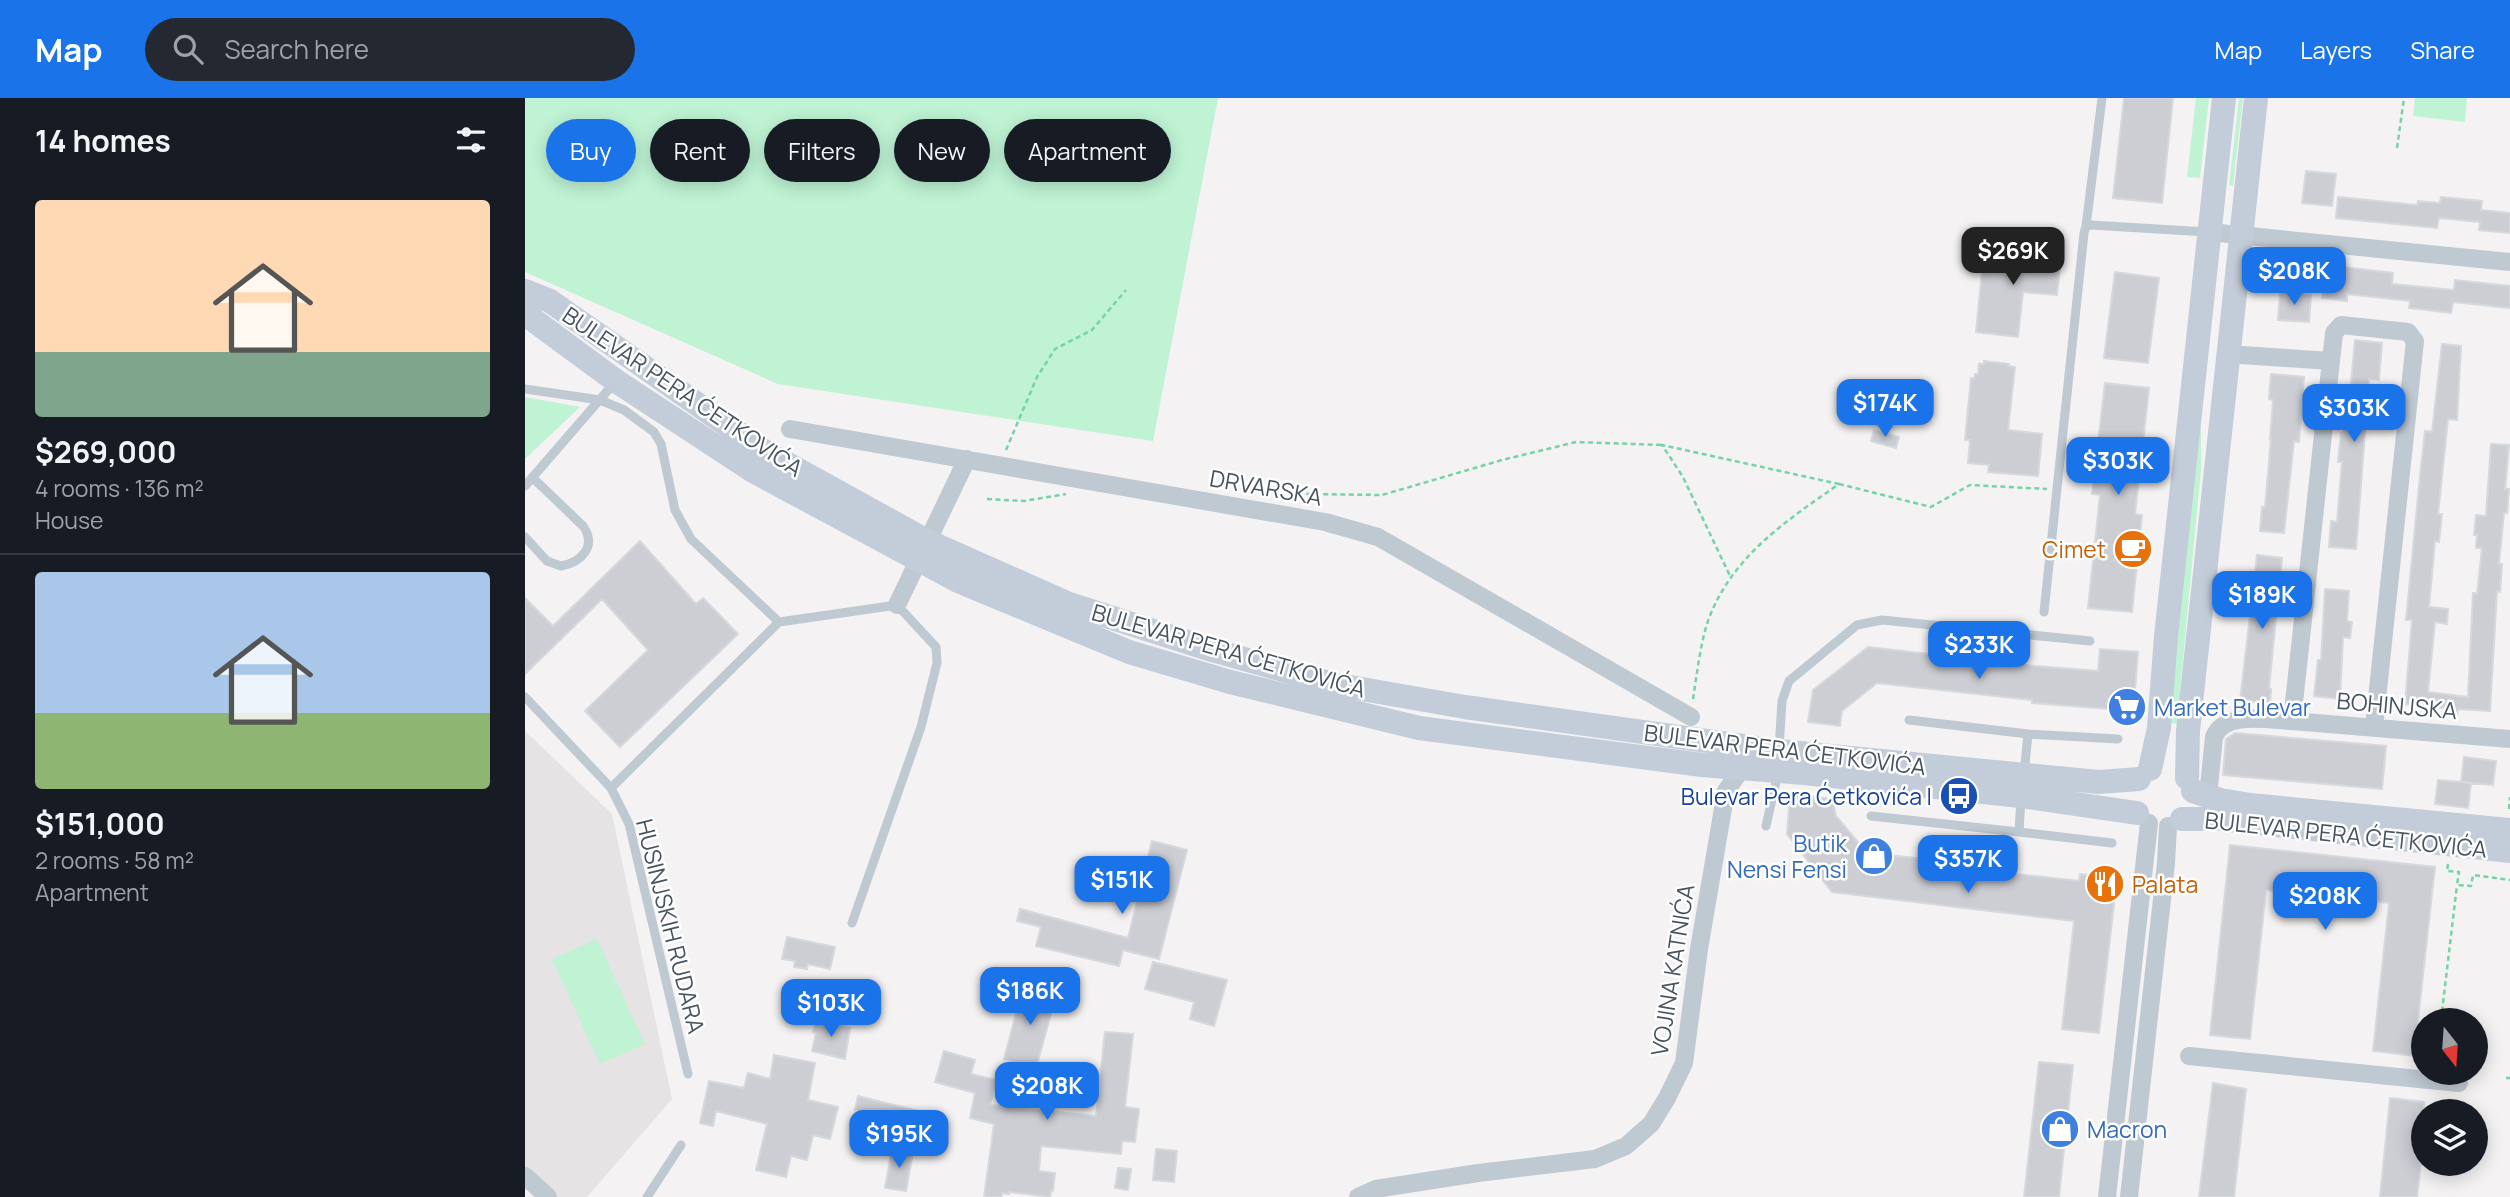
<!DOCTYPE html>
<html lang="en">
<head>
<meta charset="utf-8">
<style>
	body { margin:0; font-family:Manrope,sans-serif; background:#242831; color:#f1f3f6; height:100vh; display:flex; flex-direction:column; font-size:26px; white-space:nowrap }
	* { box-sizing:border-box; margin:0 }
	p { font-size:23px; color:#9ea1a6 }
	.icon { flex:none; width:38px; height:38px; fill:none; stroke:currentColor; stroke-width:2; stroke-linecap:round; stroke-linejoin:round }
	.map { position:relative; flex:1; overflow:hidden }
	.sheet { display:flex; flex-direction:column; background:#171b24; width:525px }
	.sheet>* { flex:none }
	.top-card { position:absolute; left:21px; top:21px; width:665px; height:63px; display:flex; gap:14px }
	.needle { width:46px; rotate:163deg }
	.controls { position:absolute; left:1886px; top:910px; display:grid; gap:14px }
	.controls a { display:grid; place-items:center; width:77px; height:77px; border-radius:50%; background:#171b24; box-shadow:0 4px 18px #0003; font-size:35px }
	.price { position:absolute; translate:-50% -60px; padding:0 16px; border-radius:14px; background:#1a73e8; color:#fff; font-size:23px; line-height:46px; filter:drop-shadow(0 2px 4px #0008) }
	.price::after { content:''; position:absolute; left:50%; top:42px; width:21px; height:16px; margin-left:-10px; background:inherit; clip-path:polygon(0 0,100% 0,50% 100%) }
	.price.active { background:#222; color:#fff }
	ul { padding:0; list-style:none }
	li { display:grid; align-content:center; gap:14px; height:371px; padding:0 35px }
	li+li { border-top:2px solid #363941 }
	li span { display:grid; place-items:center; height:217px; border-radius:7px; color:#555 }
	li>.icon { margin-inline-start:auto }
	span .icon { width:126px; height:126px; fill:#fffc; stroke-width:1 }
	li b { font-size:30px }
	h2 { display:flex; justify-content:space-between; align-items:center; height:84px; padding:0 35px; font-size:30px }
	.pill { padding:0 24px; border-radius:32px; background:#171b24; box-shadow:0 4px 18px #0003; font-size:24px; line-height:63px }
	.pill.active { background:#1a73e8; color:#fff }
	header { display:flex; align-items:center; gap:42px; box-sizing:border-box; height:98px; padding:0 35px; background:#1a73e8; color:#fff }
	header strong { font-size:33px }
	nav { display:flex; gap:38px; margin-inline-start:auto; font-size:24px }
	.search { width:490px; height:63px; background:#242831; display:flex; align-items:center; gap:18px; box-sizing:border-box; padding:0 24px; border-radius:38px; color:#9ea1a6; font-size:26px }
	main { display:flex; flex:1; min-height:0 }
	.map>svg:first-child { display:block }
	.education { fill:#e5e3e4 }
	.green { fill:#bff3d4 }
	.building { fill:#ccced4; stroke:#d5d8dd; stroke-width:2 }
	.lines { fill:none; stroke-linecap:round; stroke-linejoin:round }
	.path { stroke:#74d4a6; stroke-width:2.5; stroke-dasharray:5 3.5; stroke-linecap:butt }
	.lane { stroke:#bfc9d2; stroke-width:9 }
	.street { stroke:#bfc9d2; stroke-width:18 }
	.secondary { stroke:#c2cdd9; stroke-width:24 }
	.labels { text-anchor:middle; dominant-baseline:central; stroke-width:5; stroke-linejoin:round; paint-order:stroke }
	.street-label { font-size:23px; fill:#485561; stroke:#fff }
	.food-label { font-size:23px; fill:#c56008; stroke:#fff; text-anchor:end }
	.shop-label { font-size:23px; fill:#366cbe; stroke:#fff; text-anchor:start }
	.transit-label { font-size:23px; fill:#164399; stroke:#fff; text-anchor:end }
</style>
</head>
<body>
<header>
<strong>Map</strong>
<div class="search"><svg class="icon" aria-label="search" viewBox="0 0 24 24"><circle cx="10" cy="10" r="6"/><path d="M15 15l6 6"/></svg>Search here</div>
<nav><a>Map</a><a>Layers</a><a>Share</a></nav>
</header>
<main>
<section class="sheet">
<h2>14 homes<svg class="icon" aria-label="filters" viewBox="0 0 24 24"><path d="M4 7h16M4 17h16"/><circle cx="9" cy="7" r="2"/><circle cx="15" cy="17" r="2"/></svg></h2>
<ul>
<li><span style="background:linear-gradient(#ffd9b3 70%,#7fa58c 0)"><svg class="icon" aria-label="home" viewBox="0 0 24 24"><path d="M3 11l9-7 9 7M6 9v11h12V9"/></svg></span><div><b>$269,000</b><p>4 rooms · 136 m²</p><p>House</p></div></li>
<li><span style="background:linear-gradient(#a9c7e8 65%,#8fb573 0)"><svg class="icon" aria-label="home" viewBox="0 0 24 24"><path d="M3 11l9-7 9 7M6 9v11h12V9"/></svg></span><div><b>$151,000</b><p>2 rooms · 58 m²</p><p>Apartment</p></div></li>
</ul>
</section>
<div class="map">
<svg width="1985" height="1099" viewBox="0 0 1985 1099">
	<rect width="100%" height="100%" fill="#f4f2f2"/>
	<path class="education" d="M0 633 87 716 147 1001 62 1099H23L0 1077Z"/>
	<path class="green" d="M0 0H693L628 343 253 286 0 174Z
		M1671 0H1684L1675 80 1662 79Z
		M1714 0H1718L1708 88 1704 87Z
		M1890 0H1942L1940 24 1888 18Z
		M0 299 55 309 0 361Z
		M1676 324V372L1655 593V626L1640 624Z
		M72 841 120 946 75 966 27 861Z"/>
	<path class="building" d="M1599 0H1648L1637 105 1588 100Z
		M1781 73 1811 76 1807 108 1777 105Z
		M1813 99 1892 107 1893 103 1915 105 1916 99 1957 103 1956 112 1985 115V135L1954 132 1955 124 1914 120 1912 130 1811 120Z
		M1489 149 1526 154 1525 160 1536 161 1532 197 1498 194 1493 239 1451 234 1457 173 1463 174 1465 151 1488 154Z
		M1801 167 1868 175 1867 186 1929 192 1930 182 1985 188V210L1928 204 1926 215 1884 210 1885 203 1822 196V203L1797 200Z
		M1590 174 1634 180 1623 265 1579 260Z
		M1755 194 1786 197 1784 224 1753 222Z
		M1830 242 1857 245 1854 282 1844 281 1831 451 1804 449 1806 423 1812 424 1817 364H1813L1816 335 1818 336 1822 295H1825Z
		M1917 246 1936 248 1932 322 1923 321 1913 416H1917L1914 444 1910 443 1904 509 1923 511 1922 526 1910 524 1903 594 1943 599 1948 495 1952 496 1957 450H1951L1952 437H1949L1951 417 1961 418 1966 346 1984 347 1980 391H1984L1982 415H1979L1974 466H1977L1975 494 1972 493 1965 613 1933 611 1932 616 1919 615 1920 610 1880 606 1887 522H1881L1895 378 1900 333 1907 334Z
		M1459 263 1484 266 1483 268 1490 269 1483 332 1517 336 1513 378 1463 374 1464 367 1443 365 1445 342H1440L1446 280 1449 281 1450 276H1453L1454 266H1459Z
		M1746 276 1779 279 1774 344 1769 343 1759 435 1735 433 1737 409H1740L1746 341H1745L1748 302 1744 301Z
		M1580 285 1624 290 1610 416 1617 417 1607 514 1563 510 1575 397 1567 396Z
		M1349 332 1374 339 1371 350 1346 343Z
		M115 443 171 506 178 500 213 536 95 649 60 613 123 552 77 501 0 576V500L28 528Z
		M1732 457 1757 460 1744 590 1746 591 1745 605 1715 603Z
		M1800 491 1824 493 1822 523 1827 524 1825 540 1818 539 1815 601 1789 598 1793 562H1796Z
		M1343 549 1510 568 1573 573 1575 551 1613 554 1608 616 1585 615V611L1507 605V602L1352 585 1317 613 1315 628 1283 624 1288 592Z
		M1710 635 1861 648 1857 691 1698 677 1701 641Z
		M1939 659 1971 663 1968 687 1936 684Z
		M1913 682 1946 685 1943 710 1910 706Z
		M1265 696 1307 701 1311 718 1342 755 1482 769 1481 775 1554 783 1555 776 1592 780 1574 935 1537 931 1549 823 1307 794 1262 736Z
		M627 743 662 752 634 861 598 852 594 868 511 848 516 829 492 823 495 811 603 840Z
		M1705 747 1910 769 1889 958 1848 953 1864 805 1741 792 1725 941 1685 937Z
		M262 839 310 849 305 871 283 866 282 871 269 869 270 863 257 861Z
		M628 864 702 882 689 928 665 921 669 904 620 891Z
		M498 889 531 898 511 970 479 961Z
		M291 922 325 930 320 961 287 953 291 935 288 934Z
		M580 934 608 936 600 1009 614 1011 610 1044 597 1043 596 1056 516 1048 514 1073 530 1075 528 1093 526 1092 525 1099 484 1094V1096L477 1095V1099H459L469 1026 445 1020 450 995 410 984 419 953 450 962 446 976 471 982 465 1007 571 1018Z
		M249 957 290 965 283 1002 313 1009 305 1041 288 1037 282 1062 266 1058 261 1079 231 1072 242 1026 191 1013 188 1028 175 1025 184 983 219 990 223 975 245 981Z
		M1514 964 1548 967 1534 1099H1499Z
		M1688 985 1721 991 1709 1099H1674Z
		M333 998 393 1013 390 1025 330 1012Z
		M1865 1000 1899 1004V1039L1892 1099H1855Z
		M367 1051 388 1054 381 1093 360 1090Z
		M631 1051 652 1053 649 1084 628 1082Z
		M593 1070 606 1071 603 1092 590 1090Z"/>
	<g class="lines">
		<path class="path" d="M1872 50 1879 0
			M481 352 512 279 530 251 567 232 601 192
			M1314 386 1406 409 1445 387 1522 391
			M756 399 778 396 857 397 977 362 1051 344 1137 347
			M462 401 499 403 541 396
			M1168 601C1172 576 1175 547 1183 523 1206 459 1261 423 1314 386L1137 347 1158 379 1205 478
			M1984 711 1985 699
			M1923 766 1922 773 1934 774 1932 787 1946 788 1948 777 1985 782
			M1916 922 1932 787
			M1981 980H1985"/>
		<path class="lane" d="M1561 128 1577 0
			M0 291 75 302 99 312 129 334 136 346 150 412 166 441 254 524 372 507 411 549 412 565 396 629 327 825
			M0 388 90 284
			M0 439 22 463 36 468C57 464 72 448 58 428L8 380
			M1519 514 1559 135 1561 128 1566 127 1682 134
			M0 599 86 690 104 726 163 976
			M1384 622 1503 636 1593 641
			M1254 651 1257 603 1264 583 1332 527 1357 522 1565 543
			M1499 676 1503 636
			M86 690 254 524
			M1346 718 1494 734 1496 700
			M1241 728 1253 675
			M1494 734 1587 745
			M122 1099 156 1047"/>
		<path class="street" d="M1684 134 1985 164
			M1702 256 1806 263
			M265 331 800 424 853 439 1166 619
			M372 507 442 361
			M1849 629 1890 243 1883 234 1816 227 1809 235 1767 623 1985 641
			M1683 699 1689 639C1699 613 1743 622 1767 623
			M1664 958 1934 985
			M0 1078 23 1099
			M833 1099 851 1091 953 1075 1070 1061 1101 1048 1126 1026 1142 1000 1159 965 1174 851 1201 693 1218 669
			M1582 1099 1624 725
			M1604 1099 1641 765 1643 728"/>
		<path class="secondary" d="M0 193 25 203 239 353 402 443 544 506 687 552 808 586 940 609 1254 653 1574 684 1614 681
			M0 216 91 283 228 373 433 483 604 554 705 584 894 630 1177 667 1279 675 1496 698 1612 715
			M1625 671 1634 630 1641 538 1699 0
			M1662 680 1663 633 1731 0
			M1668 693 1695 702 1725 707 1985 732
			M1657 721H1695L1985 753"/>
	</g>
	<defs>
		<g id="cafe-disc" transform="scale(2.0125)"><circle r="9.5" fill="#e8710a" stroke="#fff"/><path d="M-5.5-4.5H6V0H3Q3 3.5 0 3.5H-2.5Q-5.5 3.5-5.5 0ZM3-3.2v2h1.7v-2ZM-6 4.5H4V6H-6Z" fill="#fff"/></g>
		<g id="supermarket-disc" transform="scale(2.0125)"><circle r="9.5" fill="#3f7fe0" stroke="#fff"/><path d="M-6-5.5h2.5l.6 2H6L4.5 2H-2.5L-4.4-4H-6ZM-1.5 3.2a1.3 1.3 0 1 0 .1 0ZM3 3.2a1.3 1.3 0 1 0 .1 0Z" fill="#fff"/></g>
		<g id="bus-disc" transform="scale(2.0125)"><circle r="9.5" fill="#1a4fb4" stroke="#fff"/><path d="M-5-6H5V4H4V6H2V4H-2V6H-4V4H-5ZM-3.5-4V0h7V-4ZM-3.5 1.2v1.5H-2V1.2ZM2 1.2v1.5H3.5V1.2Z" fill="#fff"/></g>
		<g id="shop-disc" transform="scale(2.0125)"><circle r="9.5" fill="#3f7fe0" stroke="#fff"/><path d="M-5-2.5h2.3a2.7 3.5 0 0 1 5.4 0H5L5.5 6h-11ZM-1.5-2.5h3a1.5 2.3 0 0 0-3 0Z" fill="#fff"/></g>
		<g id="restaurant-disc" transform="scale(2.0125)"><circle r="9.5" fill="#e8710a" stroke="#fff"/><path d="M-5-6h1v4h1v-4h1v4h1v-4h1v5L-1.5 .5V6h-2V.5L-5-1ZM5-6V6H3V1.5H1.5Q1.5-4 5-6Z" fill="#fff"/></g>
	</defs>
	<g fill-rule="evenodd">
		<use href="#cafe-disc" x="1608" y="451"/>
		<use href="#supermarket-disc" x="1602" y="609"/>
		<use href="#bus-disc" x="1434" y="698"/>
		<use href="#shop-disc" x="1349" y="758"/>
		<use href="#restaurant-disc" x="1580" y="786"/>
		<use href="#shop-disc" x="1535" y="1031"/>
	</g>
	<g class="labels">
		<g class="street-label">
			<text transform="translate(158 293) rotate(34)">BULEVAR PERA ĆETKOVIĆA</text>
			<text transform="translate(741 389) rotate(10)">DRVARSKA</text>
			<text transform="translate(704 552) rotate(16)">BULEVAR PERA ĆETKOVIĆA</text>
			<text transform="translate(1872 607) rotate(5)">BOHINJSKA</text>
			<text transform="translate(1260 651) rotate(7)">BULEVAR PERA ĆETKOVIĆA</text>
			<text transform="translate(1821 736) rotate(6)">BULEVAR PERA ĆETKOVIĆA</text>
			<text transform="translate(146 828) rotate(76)">HUSINJSKIH RUDARA</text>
			<text transform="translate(1147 872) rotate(-81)">VOJINA KATNIĆA</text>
		</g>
		<g class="food-label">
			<text x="1581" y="451">Cimet</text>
			<text x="1607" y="786" text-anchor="start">Palata</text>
		</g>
		<g class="shop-label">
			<text x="1629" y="609">Market Bulevar</text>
			<text x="1322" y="745" text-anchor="end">Butik<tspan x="1322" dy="26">Nensi Fensi</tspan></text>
			<text x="1562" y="1031">Macron</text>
		</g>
		<g class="transit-label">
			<text x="1407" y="698">Bulevar Pera Ćetkovića I</text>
		</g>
	</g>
</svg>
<div class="controls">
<a><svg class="needle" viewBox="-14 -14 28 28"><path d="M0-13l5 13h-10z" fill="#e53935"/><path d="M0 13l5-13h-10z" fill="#9ea1a6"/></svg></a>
<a><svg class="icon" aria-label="layers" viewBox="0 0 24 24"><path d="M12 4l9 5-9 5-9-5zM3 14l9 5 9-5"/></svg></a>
</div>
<b class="price active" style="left:1488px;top:189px">$269K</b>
<b class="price" style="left:1769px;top:209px">$208K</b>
<b class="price" style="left:1360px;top:341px">$174K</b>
<b class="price" style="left:1829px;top:346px">$303K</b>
<b class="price" style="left:1593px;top:399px">$303K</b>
<b class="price" style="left:1737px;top:533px">$189K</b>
<b class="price" style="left:1454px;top:583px">$233K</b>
<b class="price" style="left:1443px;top:797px">$357K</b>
<b class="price" style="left:597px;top:818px">$151K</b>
<b class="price" style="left:1800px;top:834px">$208K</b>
<b class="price" style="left:505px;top:929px">$186K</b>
<b class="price" style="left:306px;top:941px">$103K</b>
<b class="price" style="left:522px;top:1024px">$208K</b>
<b class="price" style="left:374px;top:1072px">$195K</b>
<div class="top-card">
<a class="pill active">Buy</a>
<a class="pill">Rent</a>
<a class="pill">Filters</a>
<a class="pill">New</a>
<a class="pill">Apartment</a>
</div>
</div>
</main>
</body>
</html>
